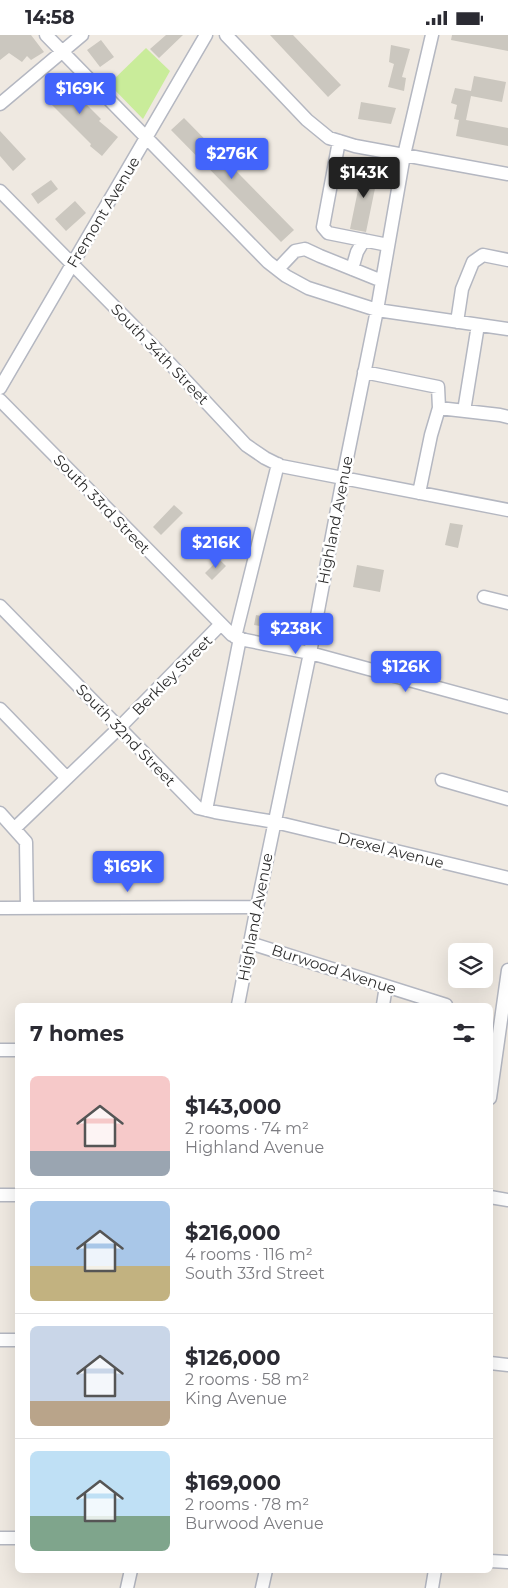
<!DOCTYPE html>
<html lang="en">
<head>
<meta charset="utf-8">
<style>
	body { margin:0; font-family:Montserrat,sans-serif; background:#f7f7f7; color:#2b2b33; height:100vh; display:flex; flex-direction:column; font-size:19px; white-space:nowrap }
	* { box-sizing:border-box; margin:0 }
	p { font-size:16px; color:#7c7c81 }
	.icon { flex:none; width:28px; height:28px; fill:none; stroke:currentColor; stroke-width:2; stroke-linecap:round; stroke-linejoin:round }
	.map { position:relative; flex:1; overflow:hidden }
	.panel { position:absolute; left:15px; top:968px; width:478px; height:570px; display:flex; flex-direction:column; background:#fff; border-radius:8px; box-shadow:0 5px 20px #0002 }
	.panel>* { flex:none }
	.controls { position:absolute; left:448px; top:908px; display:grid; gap:10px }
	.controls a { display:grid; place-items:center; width:45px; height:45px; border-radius:8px; background:#fff; box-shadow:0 5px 20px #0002; font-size:25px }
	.price { position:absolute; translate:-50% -42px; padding:0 11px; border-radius:5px; background:#4264fb; color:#fff; font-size:16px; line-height:32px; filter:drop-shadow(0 1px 2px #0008) }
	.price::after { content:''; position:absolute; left:50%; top:30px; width:15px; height:11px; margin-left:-8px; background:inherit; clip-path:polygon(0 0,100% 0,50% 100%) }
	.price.current { background:#222; color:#fff }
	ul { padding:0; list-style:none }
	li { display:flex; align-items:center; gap:15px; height:125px; padding:0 15px }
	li+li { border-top:1px solid #e1e1e2 }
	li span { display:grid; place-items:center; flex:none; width:140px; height:100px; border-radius:8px; color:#555 }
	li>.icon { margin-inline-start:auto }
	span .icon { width:60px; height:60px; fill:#fffc; stroke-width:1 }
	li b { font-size:21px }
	h2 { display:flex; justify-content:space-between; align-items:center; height:60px; padding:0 15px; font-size:21px }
	.status { display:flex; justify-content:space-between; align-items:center; height:35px; padding:0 25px; background:#fff; direction:ltr }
	.status svg { height:14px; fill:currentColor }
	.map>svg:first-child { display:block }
	.pitch { fill:#c9ec9a }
	.building { fill:#cbc7bf }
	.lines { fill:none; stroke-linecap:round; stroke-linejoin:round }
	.minor-casing { stroke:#b4b7c1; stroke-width:15 }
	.minor { stroke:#fff; stroke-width:12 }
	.labels { text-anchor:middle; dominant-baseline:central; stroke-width:5; stroke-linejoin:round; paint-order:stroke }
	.street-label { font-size:15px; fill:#2e2e2e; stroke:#fff }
</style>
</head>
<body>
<div class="status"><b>14:58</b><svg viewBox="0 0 49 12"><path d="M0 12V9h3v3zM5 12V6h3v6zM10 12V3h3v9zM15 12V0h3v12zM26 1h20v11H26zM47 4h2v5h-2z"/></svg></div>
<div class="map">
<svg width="508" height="1553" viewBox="0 0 508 1553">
	<rect width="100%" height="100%" fill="#efe9e1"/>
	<path class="pitch" d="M146 13 170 36 143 84 109 49Z"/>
	<path class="building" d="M0 0H31L44 17 31 25 27 21 22 27 9 18 0 25Z
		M166 0H183L159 23 150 14Z
		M270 0H293L341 50 328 62Z
		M452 0H508V16L451 5Z
		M101 5 114 22 100 32 87 15Z
		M391 10 410 14 402 42 406 43 404 56 388 52 394 29 389 27Z
		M65 38 78 51 73 56 101 84 99 86 118 102 102 121 90 111 91 109 49 67 51 65 45 58Z
		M474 41 506 47 502 67 471 61 466 85 508 93V111L456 101 459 85 454 84 457 70 451 68 455 53 471 56Z
		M361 67 396 73 391 89 358 84Z
		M184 83 294 195 281 207 171 95Z
		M0 96 26 124 13 136 0 121Z
		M363 131 379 134 366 197 350 194Z
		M51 145 58 154 38 169 31 159Z
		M75 166 86 178 66 196 55 184Z
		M174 470 183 478 161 500 153 492Z
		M450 488 463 490 458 513 445 510Z
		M219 524 226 531 212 545 205 538Z
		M357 530 384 535 380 557 353 552Z
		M256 580 297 588 295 597 254 590Z"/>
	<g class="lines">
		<g class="minor-casing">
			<path id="minor" d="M46 0 268 227 286 241 308 253 377 275 508 294
				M226 0 307 85 329 103 355 111 508 139
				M0 69 82 0
				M339 106 323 192 328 198 388 210
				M0 156 161 319 246 410 265 423 281 431 508 475
				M278 234 295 216 305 214 320 221 382 246
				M352 234 357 217 364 205
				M457 287 462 254 473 227 483 220 508 225
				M364 337 438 352 439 373
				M0 353 206 0
				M0 365 232 600 245 605 310 618 508 672
				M464 376 478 290
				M419 458 431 400 439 373 500 380 508 382
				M484 562 508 568
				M0 571 198 773 215 777 275 787 508 843
				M235 602 278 429
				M0 674 67 743
				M442 745 508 764
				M206 775 240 603
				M0 778 26 807 27 873
				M15 793 120 692 220 590
				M0 873 257 872
				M250 908 446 970
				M238 970 257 872 310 618 343 443 377 275 404 120 432 0
				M383 970 386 951
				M0 1015H18
				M490 1063 508 935
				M0 1160H18
				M490 1162 508 1165
				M0 1305H18
				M490 1328 508 1330
				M0 1503H18
				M490 1526 508 1527
				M127 1553 131 1535
				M262 1553 266 1535
				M432 1553 435 1535"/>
		</g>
		<use href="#minor" class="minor"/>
	</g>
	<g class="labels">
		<g class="street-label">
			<text transform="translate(103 177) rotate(-59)">Fremont Avenue</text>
			<text transform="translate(160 319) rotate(46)">South 34th Street</text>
			<text transform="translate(102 469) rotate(46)">South 33rd Street</text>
			<text transform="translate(335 485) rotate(-79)">Highland Avenue</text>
			<text transform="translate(172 640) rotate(-45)">Berkley Street</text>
			<text transform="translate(126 700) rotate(46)">South 32nd Street</text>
			<text transform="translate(391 815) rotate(14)">Drexel Avenue</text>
			<text transform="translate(255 882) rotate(-79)">Highland Avenue</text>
			<text transform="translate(334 934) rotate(18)">Burwood Avenue</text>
		</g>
	</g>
</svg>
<div class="controls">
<a><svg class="icon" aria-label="layers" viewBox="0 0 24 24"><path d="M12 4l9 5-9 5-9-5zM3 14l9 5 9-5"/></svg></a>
</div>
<b class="price" style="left:80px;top:80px">$169K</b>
<b class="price" style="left:232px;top:145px">$276K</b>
<b class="price current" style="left:364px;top:164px">$143K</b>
<b class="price" style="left:216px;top:534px">$216K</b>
<b class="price" style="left:296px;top:620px">$238K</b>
<b class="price" style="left:406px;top:658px">$126K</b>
<b class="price" style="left:128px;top:858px">$169K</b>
<section class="panel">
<h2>7 homes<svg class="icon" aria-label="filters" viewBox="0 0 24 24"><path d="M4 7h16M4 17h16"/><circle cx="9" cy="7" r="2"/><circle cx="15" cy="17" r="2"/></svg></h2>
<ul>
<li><span style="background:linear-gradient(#f6c9c9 75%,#9aa5b1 0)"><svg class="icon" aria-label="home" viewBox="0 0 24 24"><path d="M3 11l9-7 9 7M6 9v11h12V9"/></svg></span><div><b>$143,000</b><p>2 rooms · 74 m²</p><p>Highland Avenue</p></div></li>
<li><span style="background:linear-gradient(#a9c7e8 65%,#c2b280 0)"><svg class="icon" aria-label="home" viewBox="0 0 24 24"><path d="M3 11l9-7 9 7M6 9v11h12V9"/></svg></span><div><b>$216,000</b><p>4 rooms · 116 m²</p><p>South 33rd Street</p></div></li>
<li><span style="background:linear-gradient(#c9d6e8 75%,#b9a48a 0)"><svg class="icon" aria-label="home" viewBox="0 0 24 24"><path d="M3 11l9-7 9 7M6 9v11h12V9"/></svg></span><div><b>$126,000</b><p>2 rooms · 58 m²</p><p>King Avenue</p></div></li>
<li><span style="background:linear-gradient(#bfe0f5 65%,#7fa58c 0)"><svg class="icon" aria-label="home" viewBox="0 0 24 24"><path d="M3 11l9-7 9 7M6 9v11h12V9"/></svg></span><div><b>$169,000</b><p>2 rooms · 78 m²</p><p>Burwood Avenue</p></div></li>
</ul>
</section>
</div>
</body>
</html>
